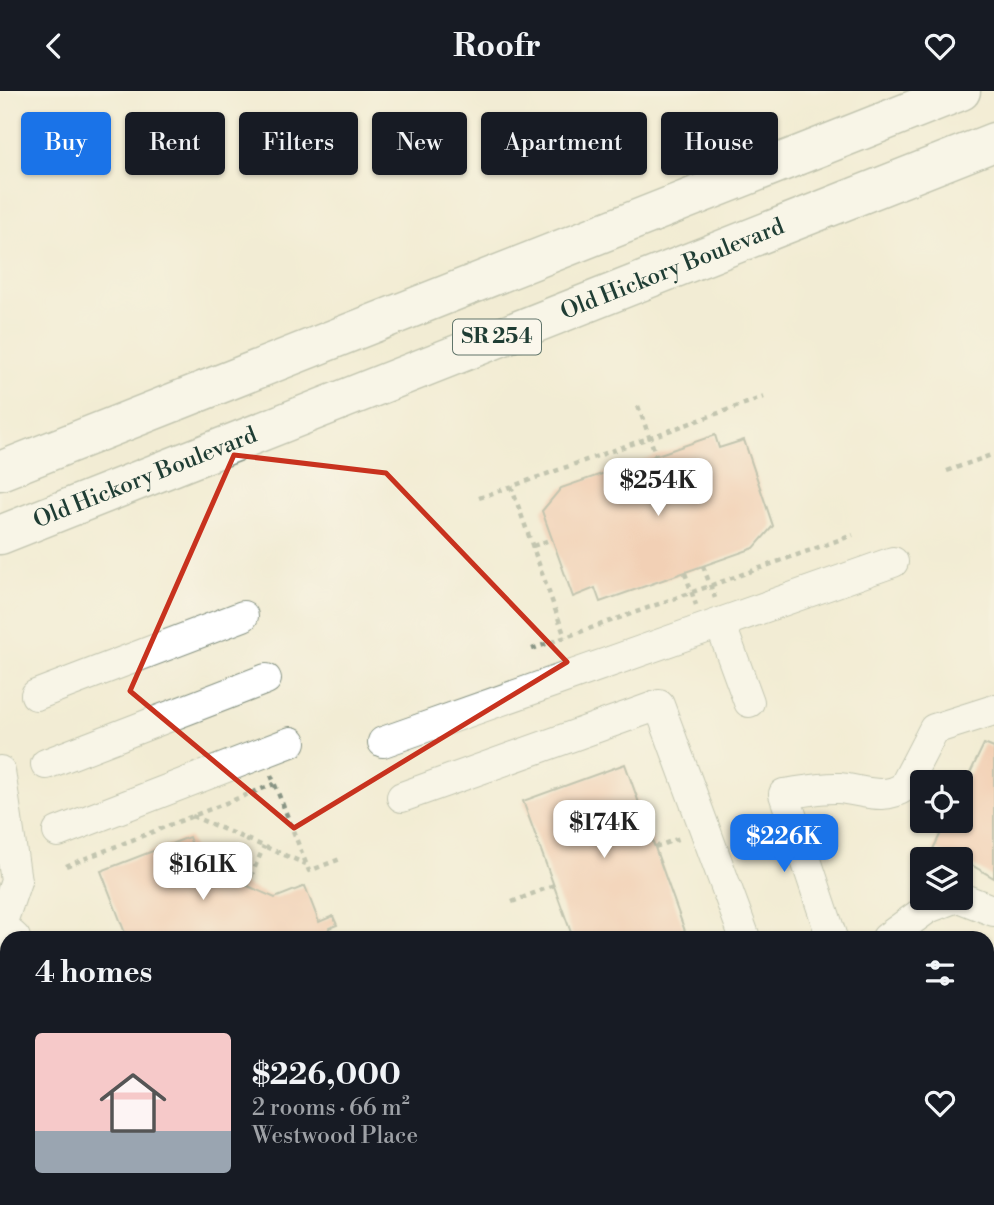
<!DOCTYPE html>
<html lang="en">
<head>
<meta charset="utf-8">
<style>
	body { margin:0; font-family:"Libre Bodoni",serif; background:#20242c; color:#f1f3f6; height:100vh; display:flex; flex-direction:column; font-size:26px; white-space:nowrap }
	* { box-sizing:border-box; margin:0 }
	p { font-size:23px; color:#9ea1a6 }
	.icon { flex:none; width:38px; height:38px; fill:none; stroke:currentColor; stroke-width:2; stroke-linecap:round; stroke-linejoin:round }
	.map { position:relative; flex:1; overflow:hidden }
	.panel { position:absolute; left:0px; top:840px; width:994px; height:275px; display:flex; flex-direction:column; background:#171b24; border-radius:21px 21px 0 0; box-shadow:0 2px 5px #0004 }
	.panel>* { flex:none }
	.guide { position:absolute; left:21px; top:21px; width:952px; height:63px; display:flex; gap:14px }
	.tools { position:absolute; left:910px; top:679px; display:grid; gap:14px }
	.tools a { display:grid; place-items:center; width:63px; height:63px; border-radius:7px; background:#171b24; box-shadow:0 2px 5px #0004; font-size:35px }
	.price { position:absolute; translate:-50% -60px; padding:0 16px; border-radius:14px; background:#fff; color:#222; font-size:23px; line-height:46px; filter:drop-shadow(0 2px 4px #0008) }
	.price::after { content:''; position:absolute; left:50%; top:42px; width:21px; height:16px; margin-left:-10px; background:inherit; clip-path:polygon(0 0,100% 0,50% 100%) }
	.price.selected { background:#1a73e8; color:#fff }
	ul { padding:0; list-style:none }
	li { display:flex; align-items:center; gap:21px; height:175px; padding:0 35px }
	li span { display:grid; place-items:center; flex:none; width:196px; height:140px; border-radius:7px; color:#555 }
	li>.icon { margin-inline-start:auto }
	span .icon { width:84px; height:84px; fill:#fffc; stroke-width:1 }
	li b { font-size:30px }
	h2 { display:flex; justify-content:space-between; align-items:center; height:84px; padding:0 35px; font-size:30px }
	.chip { padding:0 24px; border-radius:7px; background:#171b24; box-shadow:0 2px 5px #0004; font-size:24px; line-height:63px }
	.chip.selected { background:#1a73e8; color:#fff }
	header { display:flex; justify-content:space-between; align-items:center; height:91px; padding:0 35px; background:#171b24; font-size:32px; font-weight:700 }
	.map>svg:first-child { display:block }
	.building { fill:#f2ad90 }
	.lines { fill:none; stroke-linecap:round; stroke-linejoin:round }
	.minor-casing { stroke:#889484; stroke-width:32 }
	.major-casing { stroke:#889484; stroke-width:41 }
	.path { stroke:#889484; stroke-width:4.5; stroke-dasharray:5 5; stroke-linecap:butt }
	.minor { stroke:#fff; stroke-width:30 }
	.major { stroke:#fff; stroke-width:38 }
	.marked { fill:none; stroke:#c8321e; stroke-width:5; stroke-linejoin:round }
	.labels { text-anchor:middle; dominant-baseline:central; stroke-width:5; stroke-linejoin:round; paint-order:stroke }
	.shield { fill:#fbf7ec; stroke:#61756b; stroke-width:2 }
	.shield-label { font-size:21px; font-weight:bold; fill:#1f3d34 }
	.street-label { font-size:23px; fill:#1f3d34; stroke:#fbf7ec }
</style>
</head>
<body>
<header><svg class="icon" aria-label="back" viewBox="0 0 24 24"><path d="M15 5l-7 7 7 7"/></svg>Roofr<svg class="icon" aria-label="heart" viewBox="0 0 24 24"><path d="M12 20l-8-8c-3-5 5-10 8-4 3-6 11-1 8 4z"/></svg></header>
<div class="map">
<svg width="994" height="1114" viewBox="0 0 994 1114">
	<rect width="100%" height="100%" fill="#fbf7ec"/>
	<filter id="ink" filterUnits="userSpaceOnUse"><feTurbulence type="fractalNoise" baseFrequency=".0143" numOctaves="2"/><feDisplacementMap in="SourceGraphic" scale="14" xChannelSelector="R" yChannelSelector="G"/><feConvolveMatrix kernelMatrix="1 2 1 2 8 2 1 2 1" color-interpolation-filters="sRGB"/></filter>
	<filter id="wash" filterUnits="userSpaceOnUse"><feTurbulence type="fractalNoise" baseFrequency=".00686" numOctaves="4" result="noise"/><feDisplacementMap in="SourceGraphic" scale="28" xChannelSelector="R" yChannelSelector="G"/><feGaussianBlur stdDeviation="1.57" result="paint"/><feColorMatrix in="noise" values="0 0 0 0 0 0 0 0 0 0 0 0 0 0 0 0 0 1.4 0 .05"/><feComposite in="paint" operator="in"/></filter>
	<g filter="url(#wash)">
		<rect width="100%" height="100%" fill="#f2ecd4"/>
		<g id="blocks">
			<path class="building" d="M715 344 719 357 744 349 773 435 754 457 600 511 595 497 573 506 542 420 561 397Z
				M984 653 994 657V787L961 768 933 758 947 730H961V701Z
				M625 673 686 843 676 847H573L523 710Z
				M189 746 200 774 275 807 305 795 319 831 333 825 337 834 329 837 326 847H127L101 780Z
				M212 1108H329L331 1114H215Z
				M556 1108H679L680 1114H557Z"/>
		</g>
	</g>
	<g filter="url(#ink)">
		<use href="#blocks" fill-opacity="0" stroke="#889484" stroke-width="2"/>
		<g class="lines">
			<g class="minor-casing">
				<path id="minor" d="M720 532 893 471
					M36 604 243 525
					M383 651 720 532 749 611
					M46 673 266 588
					M0 680 16 790 1 834 15 847
					M402 706 659 614 745 847
					M58 741 291 651
					M961 807 994 820
					M832 847 784 703C801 701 821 696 839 697 862 699 884 710 904 696L934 638 994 619
					M887 847 928 817 954 807
					M987 934 994 931
					M0 1047 7 1044
					M987 1082 994 1100
					M927 1108 929 1114
					M97 1114 100 1108
					M868 1114 885 1108"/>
			</g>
			<g class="major-casing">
				<g id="major">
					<path d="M0 380 961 0"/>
					<path id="s1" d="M0 444 994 51"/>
				</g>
			</g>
			<path class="path" d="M638 315 656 364
				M947 380 994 363
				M511 395 565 546
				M479 407 764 306
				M533 455 552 448
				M703 475 715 507
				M685 482 696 514
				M532 558 853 444
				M271 684 309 780 340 768
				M192 725 306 773
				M655 756 680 747
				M66 775 274 693
				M230 788 248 748
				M247 795 264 755
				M512 811 554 794
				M987 1049 994 1047
				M503 1108 505 1114"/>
			<use href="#minor" class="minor"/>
			<use href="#major" class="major"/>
		</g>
	</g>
	<path d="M0 0H994V1114H0ZM234 364 386 382 567 571 294 737 130 600Z" fill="#f2ecd4" fill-opacity=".55" fill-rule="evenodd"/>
	<path class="marked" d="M234 364 386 382 567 571 294 737 130 600Z"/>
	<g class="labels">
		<rect class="shield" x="453" y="228.5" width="88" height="35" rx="5"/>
		<g class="shield-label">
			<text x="497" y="246">SR 254</text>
		</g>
		<g class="street-label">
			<text stroke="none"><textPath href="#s1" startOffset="723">Old Hickory Boulevard</textPath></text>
			<text stroke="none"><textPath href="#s1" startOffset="156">Old Hickory Boulevard</textPath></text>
		</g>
	</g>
</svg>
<div class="tools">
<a><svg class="icon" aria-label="locate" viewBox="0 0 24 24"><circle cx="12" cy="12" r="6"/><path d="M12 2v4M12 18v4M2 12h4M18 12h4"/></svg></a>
<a><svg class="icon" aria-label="layers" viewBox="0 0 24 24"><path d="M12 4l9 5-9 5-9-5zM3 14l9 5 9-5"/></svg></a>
</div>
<b class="price" style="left:658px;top:427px">$254K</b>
<b class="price" style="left:604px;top:769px">$174K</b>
<b class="price selected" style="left:784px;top:783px">$226K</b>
<b class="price" style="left:203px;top:811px">$161K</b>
<div class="guide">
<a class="chip selected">Buy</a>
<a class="chip">Rent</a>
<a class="chip">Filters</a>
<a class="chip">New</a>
<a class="chip">Apartment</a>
<a class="chip">House</a>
</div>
<section class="panel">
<h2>4 homes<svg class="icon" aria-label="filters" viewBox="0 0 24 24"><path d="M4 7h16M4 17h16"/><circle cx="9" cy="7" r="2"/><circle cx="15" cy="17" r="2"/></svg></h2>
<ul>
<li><span style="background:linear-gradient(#f6c9c9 70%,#9aa5b1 0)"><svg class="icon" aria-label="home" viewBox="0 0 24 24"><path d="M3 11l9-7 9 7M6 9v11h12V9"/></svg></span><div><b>$226,000</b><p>2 rooms · 66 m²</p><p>Westwood Place</p></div><svg class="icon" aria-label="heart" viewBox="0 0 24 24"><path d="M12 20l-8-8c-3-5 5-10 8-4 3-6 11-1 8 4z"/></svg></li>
</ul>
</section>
</div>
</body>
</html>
